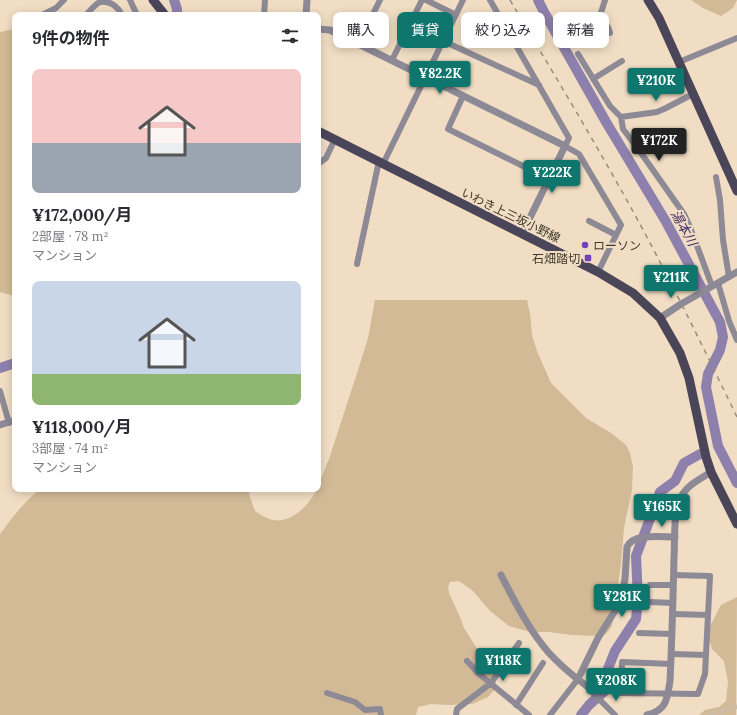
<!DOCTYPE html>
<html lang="ja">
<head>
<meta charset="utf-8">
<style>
	body { margin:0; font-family:Lora,"Noto Sans JP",serif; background:#f2f2f3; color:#2b2b33; height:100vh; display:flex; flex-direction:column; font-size:15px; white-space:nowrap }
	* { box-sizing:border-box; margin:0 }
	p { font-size:13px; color:#7c7c81 }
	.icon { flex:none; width:22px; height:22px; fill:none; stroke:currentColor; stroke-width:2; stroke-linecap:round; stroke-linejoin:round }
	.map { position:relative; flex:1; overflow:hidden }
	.panel { position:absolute; left:12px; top:12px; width:309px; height:480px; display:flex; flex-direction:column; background:#fff; border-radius:8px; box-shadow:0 2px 10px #0003 }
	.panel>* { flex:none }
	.hud { position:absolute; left:333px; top:12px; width:344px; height:36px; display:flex; gap:8px }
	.price { position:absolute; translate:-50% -34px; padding:0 9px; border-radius:4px; background:#0f766e; color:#fff; font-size:13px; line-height:26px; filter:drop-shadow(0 1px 2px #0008) }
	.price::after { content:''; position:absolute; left:50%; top:24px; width:12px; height:9px; margin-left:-6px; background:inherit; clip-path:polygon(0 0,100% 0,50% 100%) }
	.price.selected { background:#222; color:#fff }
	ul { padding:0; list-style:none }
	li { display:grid; align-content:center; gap:8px; height:212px; padding:0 20px }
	li span { display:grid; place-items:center; height:124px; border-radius:8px; color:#555 }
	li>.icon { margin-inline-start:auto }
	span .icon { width:72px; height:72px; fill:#fffc; stroke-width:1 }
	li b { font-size:17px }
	h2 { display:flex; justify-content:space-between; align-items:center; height:48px; padding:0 20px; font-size:17px }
	.chip { padding:0 14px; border-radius:8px; background:#fff; box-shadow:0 2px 10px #0003; font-size:14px; line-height:36px }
	.chip.selected { background:#0f766e; color:#fff }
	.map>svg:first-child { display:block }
	.green { fill:#d2ba97 }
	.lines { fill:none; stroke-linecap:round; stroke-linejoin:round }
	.river { stroke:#8e80ac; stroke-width:10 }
	.minor-tunnel { stroke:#cdbca5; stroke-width:6; stroke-dasharray:6 3; stroke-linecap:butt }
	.minor { stroke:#8d8a96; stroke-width:6 }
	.tertiary { stroke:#8d8a96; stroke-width:7 }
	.primary { stroke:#4b4559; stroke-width:9 }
	.rail { stroke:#998c7a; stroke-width:1.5; stroke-dasharray:5 5; stroke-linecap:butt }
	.poi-dot { fill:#7341b9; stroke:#f0ddc3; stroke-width:1.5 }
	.labels { text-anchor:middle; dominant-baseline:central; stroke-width:4; stroke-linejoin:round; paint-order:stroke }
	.street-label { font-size:12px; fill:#3f382d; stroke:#f0ddc3 }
	.poi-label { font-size:12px; fill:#3f382d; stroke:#f0ddc3; text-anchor:start }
	.water-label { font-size:13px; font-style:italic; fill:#463069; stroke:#f0ddc3 }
</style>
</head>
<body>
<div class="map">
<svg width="737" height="715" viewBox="0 0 737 715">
	<rect width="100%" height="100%" fill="#f0ddc3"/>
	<path class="green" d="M691 0H737L733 8 721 16 703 8Z
		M14 29 15 296H14L0 292V32Z
		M375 300H527L530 313 532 335 537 351 551 383 586 418 611 433 626 445 630 453 633 467 632 490 624 528 621 564 612 626 606 634 597 636 572 635 549 632H530L509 626 490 611 473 591 459 581 450 582 448 587 449 593 460 617 464 628 492 672 497 687 488 697 472 704 449 705 431 704 418 707 416 715H0V534C12 518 24 502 40 489H250L249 494 255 511C259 514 264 517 269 519 289 526 309 506 317 489H318V486L329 459 358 370 368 338Z
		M737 597 736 715H699L705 710 719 707 726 701 728 682 724 661 712 649 707 632 721 605Z"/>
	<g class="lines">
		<path class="river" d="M174 0 177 9V14
			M538 0 544 12 606 122 665 220 720 322 723 337 720 350 708 374 706 387 718 446 737 483
			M0 368 15 363
			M581 715 589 705 608 688 607 671 615 651 636 619 638 599 636 556 660 492 675 481 684 463 700 454"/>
		<path class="minor-tunnel" d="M709 715 737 706"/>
		<path class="minor" d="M130 0 137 15
			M426 0 456 15
			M490 0 569 138 565 146 579 154 621 225 598 272
			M605 0 599 19 601 28 608 27 610 33
			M42 15 56 8 64 0
			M86 15C90 11 95 4 100 2 110 0 118 7 122 15
			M264 15 265 0
			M443 41 539 85
			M358 44 380 0
			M578 54 610 106 621 117 623 129 641 153 684 214 690 227 712 286
			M392 60 422 0
			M679 62 737 38
			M593 79 622 61
			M463 96 448 129 549 179
			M621 117 657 112 666 108 693 94
			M318 164 326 158 335 139
			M383 164 463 0
			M716 177 720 200 723 240 729 277
			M589 221 616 235
			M357 264 379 161
			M718 283 729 321 737 340
			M0 391 9 423
			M650 585H673
			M650 602 673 603
			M673 614 708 615
			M639 633 672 634
			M672 654 706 655
			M467 661 478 673 529 715
			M671 664 622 662 621 693 698 694 705 674 710 576 674 575
			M584 684 615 715
			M327 693 355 702 365 710 380 709 381 715
			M516 705 543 663
			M456 715 457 709 491 683 519 643
			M550 715 578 679"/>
		<path class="tertiary" d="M306 15 307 0
			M318 29 330 30 565 146 522 234
			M660 318 681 304 737 272
			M0 425 15 420
			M501 575C515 602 529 630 549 653 560 665 572 675 584 684
			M578 679 598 638 618 606 621 598 625 579 627 547C633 533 661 537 675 537
			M647 715C667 710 667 699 670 681 672 640 673 599 674 558 675 541 673 512 681 497 687 485 700 479 711 472"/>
		<path class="primary" d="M153 0 165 15
			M648 0 659 18 737 191
			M318 131 598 272 633 293 660 318 680 353 689 378 706 457 711 472 737 524"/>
		<path class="rail" d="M510 0C552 71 595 142 635 215 671 281 704 349 737 417"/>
	</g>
	<g class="poi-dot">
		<circle cx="585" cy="245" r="4"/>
		<rect x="584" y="254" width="8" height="8" rx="2"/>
	</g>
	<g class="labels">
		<g class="street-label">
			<text transform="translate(511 215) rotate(26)">いわき上三坂小野線</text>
		</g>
		<g class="poi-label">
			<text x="593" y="245">ローソン</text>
			<text x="580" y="258" text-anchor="end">石畑踏切</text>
		</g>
		<g class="water-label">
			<text transform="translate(684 228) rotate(61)">湯本川</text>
		</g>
	</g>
</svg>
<b class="price" style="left:440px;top:95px">¥82.2K</b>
<b class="price" style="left:656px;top:102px">¥210K</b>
<b class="price selected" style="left:659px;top:162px">¥172K</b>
<b class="price" style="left:552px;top:194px">¥222K</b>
<b class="price" style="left:671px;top:299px">¥211K</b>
<b class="price" style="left:662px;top:528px">¥165K</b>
<b class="price" style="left:622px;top:618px">¥281K</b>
<b class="price" style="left:503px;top:682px">¥118K</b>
<b class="price" style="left:616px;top:702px">¥208K</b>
<div class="hud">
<a class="chip">購入</a>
<a class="chip selected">賃貸</a>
<a class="chip">絞り込み</a>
<a class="chip">新着</a>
</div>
<section class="panel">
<h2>9件の物件<svg class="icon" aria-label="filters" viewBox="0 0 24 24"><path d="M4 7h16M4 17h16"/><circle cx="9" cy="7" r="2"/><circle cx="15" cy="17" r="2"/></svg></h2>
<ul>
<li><span style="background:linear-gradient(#f6c9c9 60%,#9aa5b1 0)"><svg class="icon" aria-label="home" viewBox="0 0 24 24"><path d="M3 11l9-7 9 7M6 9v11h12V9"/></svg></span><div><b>¥172,000/月</b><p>2部屋 · 78 m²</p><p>マンション</p></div></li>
<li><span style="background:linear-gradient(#c9d6e8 75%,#8fb573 0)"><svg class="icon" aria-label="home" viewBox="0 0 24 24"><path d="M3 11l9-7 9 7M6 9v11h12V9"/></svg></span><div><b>¥118,000/月</b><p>3部屋 · 74 m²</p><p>マンション</p></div></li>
</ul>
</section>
</div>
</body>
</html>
